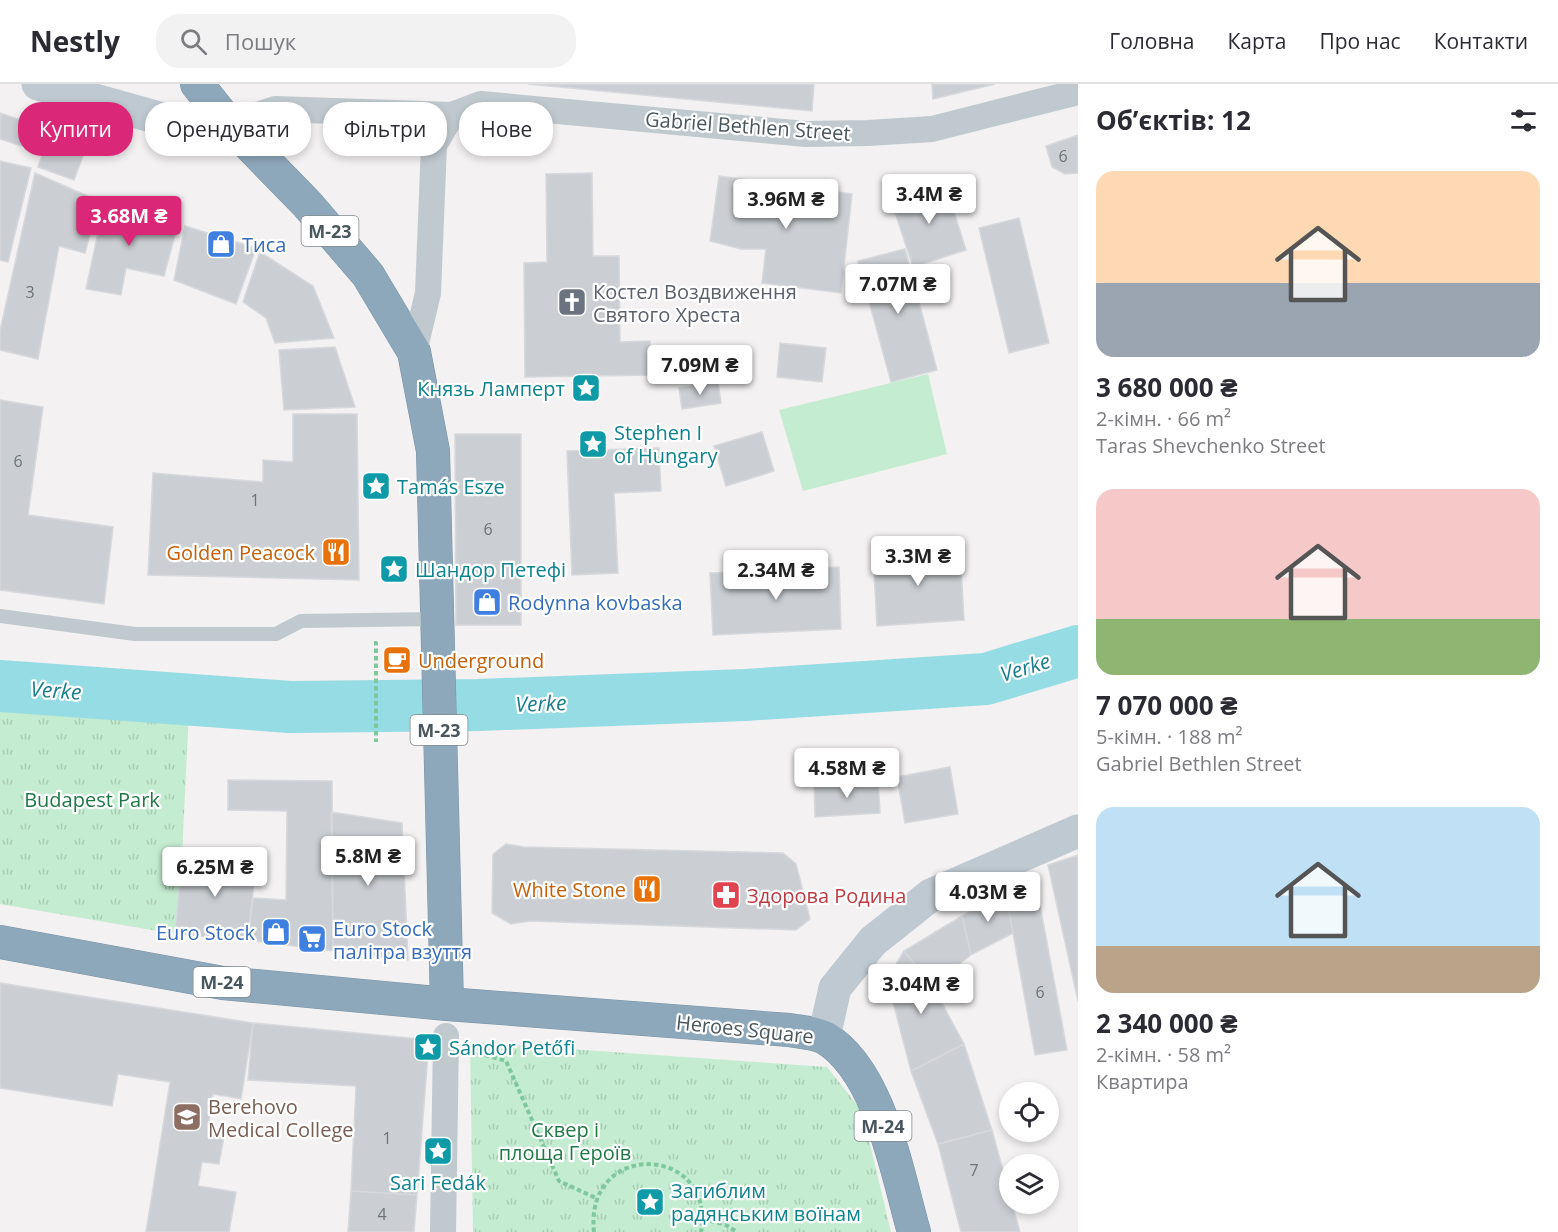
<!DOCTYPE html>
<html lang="uk">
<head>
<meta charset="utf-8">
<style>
	body { margin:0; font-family:"Open Sans",sans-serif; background:#f2f2f3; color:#2b2b33; height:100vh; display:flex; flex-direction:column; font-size:22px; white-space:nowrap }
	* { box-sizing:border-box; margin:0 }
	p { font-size:20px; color:#7c7c81 }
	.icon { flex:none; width:33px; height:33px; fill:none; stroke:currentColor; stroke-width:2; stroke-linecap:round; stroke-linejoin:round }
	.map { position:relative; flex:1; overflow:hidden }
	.panel { display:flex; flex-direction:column; background:#fff; width:480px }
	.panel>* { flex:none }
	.guide { position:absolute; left:18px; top:18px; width:570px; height:54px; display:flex; gap:12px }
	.tools { position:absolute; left:999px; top:998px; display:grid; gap:12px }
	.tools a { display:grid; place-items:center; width:60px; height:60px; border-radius:50%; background:#fff; box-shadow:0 3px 9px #0003; font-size:30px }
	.price { position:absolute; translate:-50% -51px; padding:0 14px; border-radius:6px; background:#fff; color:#222; font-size:20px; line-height:39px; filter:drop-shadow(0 2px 3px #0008) }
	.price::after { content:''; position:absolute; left:50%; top:36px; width:18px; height:14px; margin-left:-9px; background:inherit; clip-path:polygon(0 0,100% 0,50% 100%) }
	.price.selected { background:#db2777; color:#fff }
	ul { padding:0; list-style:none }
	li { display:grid; align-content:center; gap:12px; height:318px; padding:0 18px }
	li span { display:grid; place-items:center; height:186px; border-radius:18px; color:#555 }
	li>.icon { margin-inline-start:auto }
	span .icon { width:108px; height:108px; fill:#fffc; stroke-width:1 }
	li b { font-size:26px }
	h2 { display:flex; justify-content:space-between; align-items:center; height:72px; padding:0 18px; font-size:26px }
	.pill { padding:0 21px; border-radius:24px; background:#fff; box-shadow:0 3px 9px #0003; font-size:21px; line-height:54px }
	.pill.selected { background:#db2777; color:#fff }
	header { display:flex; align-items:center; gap:36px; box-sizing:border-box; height:84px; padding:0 30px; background:#fff; border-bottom:2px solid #e1e1e2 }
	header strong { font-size:28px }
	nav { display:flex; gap:33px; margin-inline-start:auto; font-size:21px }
	.search { width:420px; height:54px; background:#f2f2f3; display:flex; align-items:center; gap:15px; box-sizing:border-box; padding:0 21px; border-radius:24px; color:#7c7c81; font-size:22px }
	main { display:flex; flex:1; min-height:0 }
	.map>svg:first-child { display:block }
	.park { fill:url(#park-tufts) }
	.garden { fill:#c4ecd0 }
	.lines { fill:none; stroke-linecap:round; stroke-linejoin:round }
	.river { stroke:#95dce5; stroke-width:52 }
	.building { fill:#cbcfd3; stroke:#d6d8dc; stroke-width:1.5 }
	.highway-casing { stroke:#7993a7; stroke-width:34 }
	.path { stroke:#7fc79d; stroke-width:4; stroke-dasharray:4.5 3; stroke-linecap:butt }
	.lane { stroke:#c0c9ce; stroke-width:14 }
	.street { stroke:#c0c9ce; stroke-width:26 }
	.secondary { stroke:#bfc9d1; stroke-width:33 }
	.highway { stroke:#8ea8bb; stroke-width:33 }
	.labels { text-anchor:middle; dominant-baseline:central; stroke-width:4.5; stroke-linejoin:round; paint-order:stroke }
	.number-label { font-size:16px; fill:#6a747a }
	.shield { fill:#fff; stroke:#80898e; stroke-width:1.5 }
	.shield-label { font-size:18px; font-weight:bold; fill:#4a565d }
	.street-label { font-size:20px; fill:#4a565d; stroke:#fff }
	.shop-label { font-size:20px; fill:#366cbe; stroke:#fff; text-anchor:start }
	.worship-label { font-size:20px; fill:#5b616d; stroke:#fff; text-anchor:start }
	.culture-label { font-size:20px; fill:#0d838f; stroke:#fff; text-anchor:start }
	.food-label { font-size:20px; fill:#c56008; stroke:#fff; text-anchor:end }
	.park-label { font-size:20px; fill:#207944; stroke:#fff }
	.health-label { font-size:20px; fill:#be3a42; stroke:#fff; text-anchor:start }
	.education-label { font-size:20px; fill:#785e54; stroke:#fff; text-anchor:start }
	.water-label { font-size:21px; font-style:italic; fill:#197e8b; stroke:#fff }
</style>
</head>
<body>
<header>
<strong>Nestly</strong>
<div class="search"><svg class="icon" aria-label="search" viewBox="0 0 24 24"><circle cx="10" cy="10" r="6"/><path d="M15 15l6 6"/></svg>Пошук</div>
<nav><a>Головна</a><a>Карта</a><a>Про нас</a><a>Контакти</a></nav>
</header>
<main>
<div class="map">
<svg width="1078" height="1148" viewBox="0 0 1078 1148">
	<defs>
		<pattern id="park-tufts" width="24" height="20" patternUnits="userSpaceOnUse" patternTransform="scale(1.5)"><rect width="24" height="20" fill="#c4ecd0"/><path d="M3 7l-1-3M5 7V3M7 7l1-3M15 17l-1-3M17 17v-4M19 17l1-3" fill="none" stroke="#aaccb5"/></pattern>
	</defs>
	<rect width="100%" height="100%" fill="#f3f1f1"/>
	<path class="park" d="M0 613 189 626 182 772 175 850 0 820Z
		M470 958 827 983 862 1027 891 1148H473Z"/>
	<path class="garden" d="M928 290 947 370 803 407 779 326Z"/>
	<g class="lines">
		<path class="river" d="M0 602 290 623 479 621 745 611 986 595 1078 567"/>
	</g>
	<path class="building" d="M528 0H814L812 27Z
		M932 0H995L933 15Z
		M0 29 30 39 22 62 0 55Z
		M50 48 87 61 74 96 38 83Z
		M1078 51V89L1065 90 1052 83 1046 62Z
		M0 77 31 84 8 178 0 176Z
		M35 89 99 117 85 169 59 162 38 275 0 266V247Z
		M592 89 593 172H619L620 258 650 257V291L525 293 524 179 547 178 546 90Z
		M719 92 852 110 841 209 762 199 766 165H741L710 157Z
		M945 99 966 166 913 183 891 116Z
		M105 116 178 140 164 192 126 184 121 211 86 205Z
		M1019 134 1049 259 1009 269 979 144Z
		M185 142 256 164 236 220 174 196Z
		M905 165 937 286 891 298 858 177Z
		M260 168 313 202 334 254 275 259 266 234 243 218Z
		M780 259 826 264 822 298 777 293Z
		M335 263 355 323 284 326 279 266Z
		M718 298 721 319 682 325 679 304Z
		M0 316 43 323 28 431 113 443 104 520 0 506Z
		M293 330H357L359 496 148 491 153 389 263 398V376L293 378Z
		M762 348 774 387 726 402 714 362Z
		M455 350H521V541H456Z
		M659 364 661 407 614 409 618 489 572 491 567 367Z
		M960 464 964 536 877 542 873 469Z
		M839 483 841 545 713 551 710 489Z
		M950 683 958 730 905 739 897 693Z
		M228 696 332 697 333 867 248 856 253 814 286 816 287 727 228 726Z
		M878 696 880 729 815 733 814 700Z
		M331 728 402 739 408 876 333 867Z
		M506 760 524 763 783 769 796 780 810 835 796 846 530 837 511 840 492 829 493 770Z
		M1078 771V917L1048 781Z
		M182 772 256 779 248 856 175 850Z
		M1034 789 1067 966 1035 971 1005 805Z
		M1005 805 1013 849 971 871 962 832Z
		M962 832 971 871 932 901 904 867Z
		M904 867 932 901 964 960 911 987 887 895Z
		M0 899 253 939 241 1015 213 1010 208 1044 225 1047 219 1080 202 1078 198 1102 236 1108 229 1148H146L170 998 118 990 112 1022 0 1004Z
		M253 939 429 956 417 1111 351 1107 356 1002 248 996Z
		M964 960 992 1046 938 1060 911 987Z
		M992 1046 1020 1148H961L938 1060Z
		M351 1107 417 1111 414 1148H348Z"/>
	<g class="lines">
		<g class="highway-casing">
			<path id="highway" d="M197 0 229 40 307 120 368 191 414 268 433 367 447 920
				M0 858 223 899 447 920 789 946C800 948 816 949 825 954 880 987 897 1089 914 1148"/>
		</g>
		<path class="path" d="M374 559H376V658
			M478 969 506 977 559 1097 596 1114
			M703 1135 726 1141 737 1148
			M594 1148C584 1055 716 1060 701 1148"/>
		<path class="lane" d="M0 532 135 550H276L301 537 436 535"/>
		<path class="street" d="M229 40 275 25 452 31 481 20 806 50 868 49 932 45 1078 8
			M414 268 428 209 434 61 452 31
			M443 1148 446 952"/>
		<path class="secondary" d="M38 0 166 36 229 40
			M824 953 835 904 873 857 931 811 1078 747"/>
		<use href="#highway" class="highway"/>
	</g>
	<defs>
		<g id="shop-square" transform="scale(1.5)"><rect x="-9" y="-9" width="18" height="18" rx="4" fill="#3f7fe0" stroke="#fff"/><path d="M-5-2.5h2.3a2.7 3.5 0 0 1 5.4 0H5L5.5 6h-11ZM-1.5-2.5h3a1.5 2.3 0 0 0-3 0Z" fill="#fff"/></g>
		<g id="church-square" transform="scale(1.5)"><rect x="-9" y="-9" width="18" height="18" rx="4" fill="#6b7280" stroke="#fff"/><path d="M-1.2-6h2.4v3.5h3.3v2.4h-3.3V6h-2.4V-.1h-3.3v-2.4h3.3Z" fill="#fff"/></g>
		<g id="sight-square" transform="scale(1.5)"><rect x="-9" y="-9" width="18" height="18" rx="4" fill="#0f9aa8" stroke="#fff"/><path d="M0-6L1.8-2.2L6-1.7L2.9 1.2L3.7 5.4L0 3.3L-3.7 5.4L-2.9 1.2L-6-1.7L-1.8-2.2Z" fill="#fff"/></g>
		<g id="restaurant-square" transform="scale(1.5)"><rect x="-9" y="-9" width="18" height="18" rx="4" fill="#e8710a" stroke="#fff"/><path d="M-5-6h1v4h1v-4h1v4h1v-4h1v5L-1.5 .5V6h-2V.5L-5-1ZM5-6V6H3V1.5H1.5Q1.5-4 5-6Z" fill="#fff"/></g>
		<g id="cafe-square" transform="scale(1.5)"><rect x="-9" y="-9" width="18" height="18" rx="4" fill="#e8710a" stroke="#fff"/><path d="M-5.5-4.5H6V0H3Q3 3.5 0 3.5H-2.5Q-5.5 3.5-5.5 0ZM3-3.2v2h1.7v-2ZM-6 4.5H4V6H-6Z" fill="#fff"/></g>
		<g id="pharmacy-square" transform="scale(1.5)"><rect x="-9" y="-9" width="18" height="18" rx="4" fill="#e0444e" stroke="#fff"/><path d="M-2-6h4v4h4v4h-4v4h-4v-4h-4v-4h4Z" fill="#fff"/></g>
		<g id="supermarket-square" transform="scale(1.5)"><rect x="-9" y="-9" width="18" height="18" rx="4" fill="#3f7fe0" stroke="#fff"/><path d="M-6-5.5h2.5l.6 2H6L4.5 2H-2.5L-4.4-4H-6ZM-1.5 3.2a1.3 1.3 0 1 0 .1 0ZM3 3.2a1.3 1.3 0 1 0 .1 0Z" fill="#fff"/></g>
		<g id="university-square" transform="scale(1.5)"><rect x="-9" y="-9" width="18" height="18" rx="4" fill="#8d6e63" stroke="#fff"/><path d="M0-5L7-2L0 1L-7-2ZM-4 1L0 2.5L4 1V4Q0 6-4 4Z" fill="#fff"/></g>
	</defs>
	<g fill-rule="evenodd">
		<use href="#shop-square" x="221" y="160"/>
		<use href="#church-square" x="572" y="218"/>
		<use href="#sight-square" x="586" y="304"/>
		<use href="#sight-square" x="593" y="360"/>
		<use href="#sight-square" x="376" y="402"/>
		<use href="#restaurant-square" x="336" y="468"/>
		<use href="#sight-square" x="394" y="485"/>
		<use href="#shop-square" x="487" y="518"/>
		<use href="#cafe-square" x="397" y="576"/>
		<use href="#restaurant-square" x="647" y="805"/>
		<use href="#pharmacy-square" x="726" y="811"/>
		<use href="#shop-square" x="276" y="848"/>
		<use href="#supermarket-square" x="312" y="855"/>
		<use href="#sight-square" x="428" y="963"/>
		<use href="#university-square" x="187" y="1033"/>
		<use href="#sight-square" x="438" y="1067"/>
		<use href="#sight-square" x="650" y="1118"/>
	</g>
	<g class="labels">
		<g class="number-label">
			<text x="1063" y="72">6</text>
			<text x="30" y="208">3</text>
			<text x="18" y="377">6</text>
			<text x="255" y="416">1</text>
			<text x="488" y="445">6</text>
			<text x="1040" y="908">6</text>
			<text x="387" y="1054">1</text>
			<text x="974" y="1086">7</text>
			<text x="382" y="1130">4</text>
		</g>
		<g class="shield">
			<rect x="301.5" y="132" width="57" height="30" rx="4.5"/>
			<rect x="410.5" y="631" width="57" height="30" rx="4.5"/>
			<rect x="193.5" y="883" width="57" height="30" rx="4.5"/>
			<rect x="854.5" y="1027" width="57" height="30" rx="4.5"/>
		</g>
		<g class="shield-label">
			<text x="330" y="147">М-23</text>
			<text x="439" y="646">М-23</text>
			<text x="222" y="898">М-24</text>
			<text x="883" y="1042">М-24</text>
		</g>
		<g class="street-label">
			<text transform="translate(748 42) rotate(4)">Gabriel Bethlen Street</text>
			<text transform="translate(745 945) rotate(6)">Heroes Square</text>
		</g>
		<g class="shop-label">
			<text x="242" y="160">Тиса</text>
			<text x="508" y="518">Rodynna kovbaska</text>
			<text x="333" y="844">Euro Stock<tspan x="333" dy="23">палітра взуття</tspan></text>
			<text x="255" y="848" text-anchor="end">Euro Stock</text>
		</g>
		<g class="worship-label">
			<text x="593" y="207">Костел Воздвиження<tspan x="593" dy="23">Святого Хреста</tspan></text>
		</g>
		<g class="culture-label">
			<text x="565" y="304" text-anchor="end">Князь Ламперт</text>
			<text x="614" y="348">Stephen I<tspan x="614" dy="23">of Hungary</tspan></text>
			<text x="397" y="402">Tamás Esze</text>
			<text x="415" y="485">Шандор Петефі</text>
			<text x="449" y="963">Sándor Petőfi</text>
			<text x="438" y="1098" text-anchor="middle">Sari Fedák</text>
			<text x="671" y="1106">Загиблим<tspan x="671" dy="23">радянським воїнам</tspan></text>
		</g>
		<g class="food-label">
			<text x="315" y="468">Golden Peacock</text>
			<text x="418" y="576" text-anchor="start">Underground</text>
			<text x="626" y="805">White Stone</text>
		</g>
		<g class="park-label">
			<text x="92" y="715">Budapest Park</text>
			<text x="565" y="1045">Сквер і<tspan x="565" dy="23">площа Героїв</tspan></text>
		</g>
		<g class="health-label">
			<text x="747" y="811">Здорова Родина</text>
		</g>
		<g class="education-label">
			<text x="208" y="1022">Berehovo<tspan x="208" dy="23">Medical College</tspan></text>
		</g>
		<g class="water-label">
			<text transform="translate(1025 583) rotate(-17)">Verke</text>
			<text transform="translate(56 606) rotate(4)">Verke</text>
			<text transform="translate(541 619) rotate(-2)">Verke</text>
		</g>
	</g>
</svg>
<div class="tools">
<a><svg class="icon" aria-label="locate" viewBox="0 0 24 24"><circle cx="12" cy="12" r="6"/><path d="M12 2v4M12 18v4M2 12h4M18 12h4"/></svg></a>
<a><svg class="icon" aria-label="layers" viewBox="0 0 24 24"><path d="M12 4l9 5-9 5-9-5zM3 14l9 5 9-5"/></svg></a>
</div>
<b class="price" style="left:929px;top:141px">3.4M ₴</b>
<b class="price" style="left:786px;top:146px">3.96M ₴</b>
<b class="price selected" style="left:129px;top:163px">3.68M ₴</b>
<b class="price" style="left:898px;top:231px">7.07M ₴</b>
<b class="price" style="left:700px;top:312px">7.09M ₴</b>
<b class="price" style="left:918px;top:503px">3.3M ₴</b>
<b class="price" style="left:776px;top:517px">2.34M ₴</b>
<b class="price" style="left:847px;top:715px">4.58M ₴</b>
<b class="price" style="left:368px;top:803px">5.8M ₴</b>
<b class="price" style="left:215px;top:814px">6.25M ₴</b>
<b class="price" style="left:988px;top:839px">4.03M ₴</b>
<b class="price" style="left:921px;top:931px">3.04M ₴</b>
<div class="guide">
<a class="pill selected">Купити</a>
<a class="pill">Орендувати</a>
<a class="pill">Фільтри</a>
<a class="pill">Нове</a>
</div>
</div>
<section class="panel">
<h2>Об’єктів: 12<svg class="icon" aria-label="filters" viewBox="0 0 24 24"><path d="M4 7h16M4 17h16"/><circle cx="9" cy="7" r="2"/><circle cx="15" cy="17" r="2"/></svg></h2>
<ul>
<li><span style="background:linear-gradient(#ffd9b3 60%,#9aa5b1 0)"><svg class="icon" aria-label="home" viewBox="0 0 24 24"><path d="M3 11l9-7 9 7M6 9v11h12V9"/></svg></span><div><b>3 680 000 ₴</b><p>2-кімн. · 66 m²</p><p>Taras Shevchenko Street</p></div></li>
<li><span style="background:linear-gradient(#f6c9c9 70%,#8fb573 0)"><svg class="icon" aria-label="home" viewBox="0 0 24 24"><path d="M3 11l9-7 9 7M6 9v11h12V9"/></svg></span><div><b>7 070 000 ₴</b><p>5-кімн. · 188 m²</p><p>Gabriel Bethlen Street</p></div></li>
<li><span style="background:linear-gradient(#bfe0f5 75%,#b9a48a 0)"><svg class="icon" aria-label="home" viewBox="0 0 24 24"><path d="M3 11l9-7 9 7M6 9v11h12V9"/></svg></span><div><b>2 340 000 ₴</b><p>2-кімн. · 58 m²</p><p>Квартира</p></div></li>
</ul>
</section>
</main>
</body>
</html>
